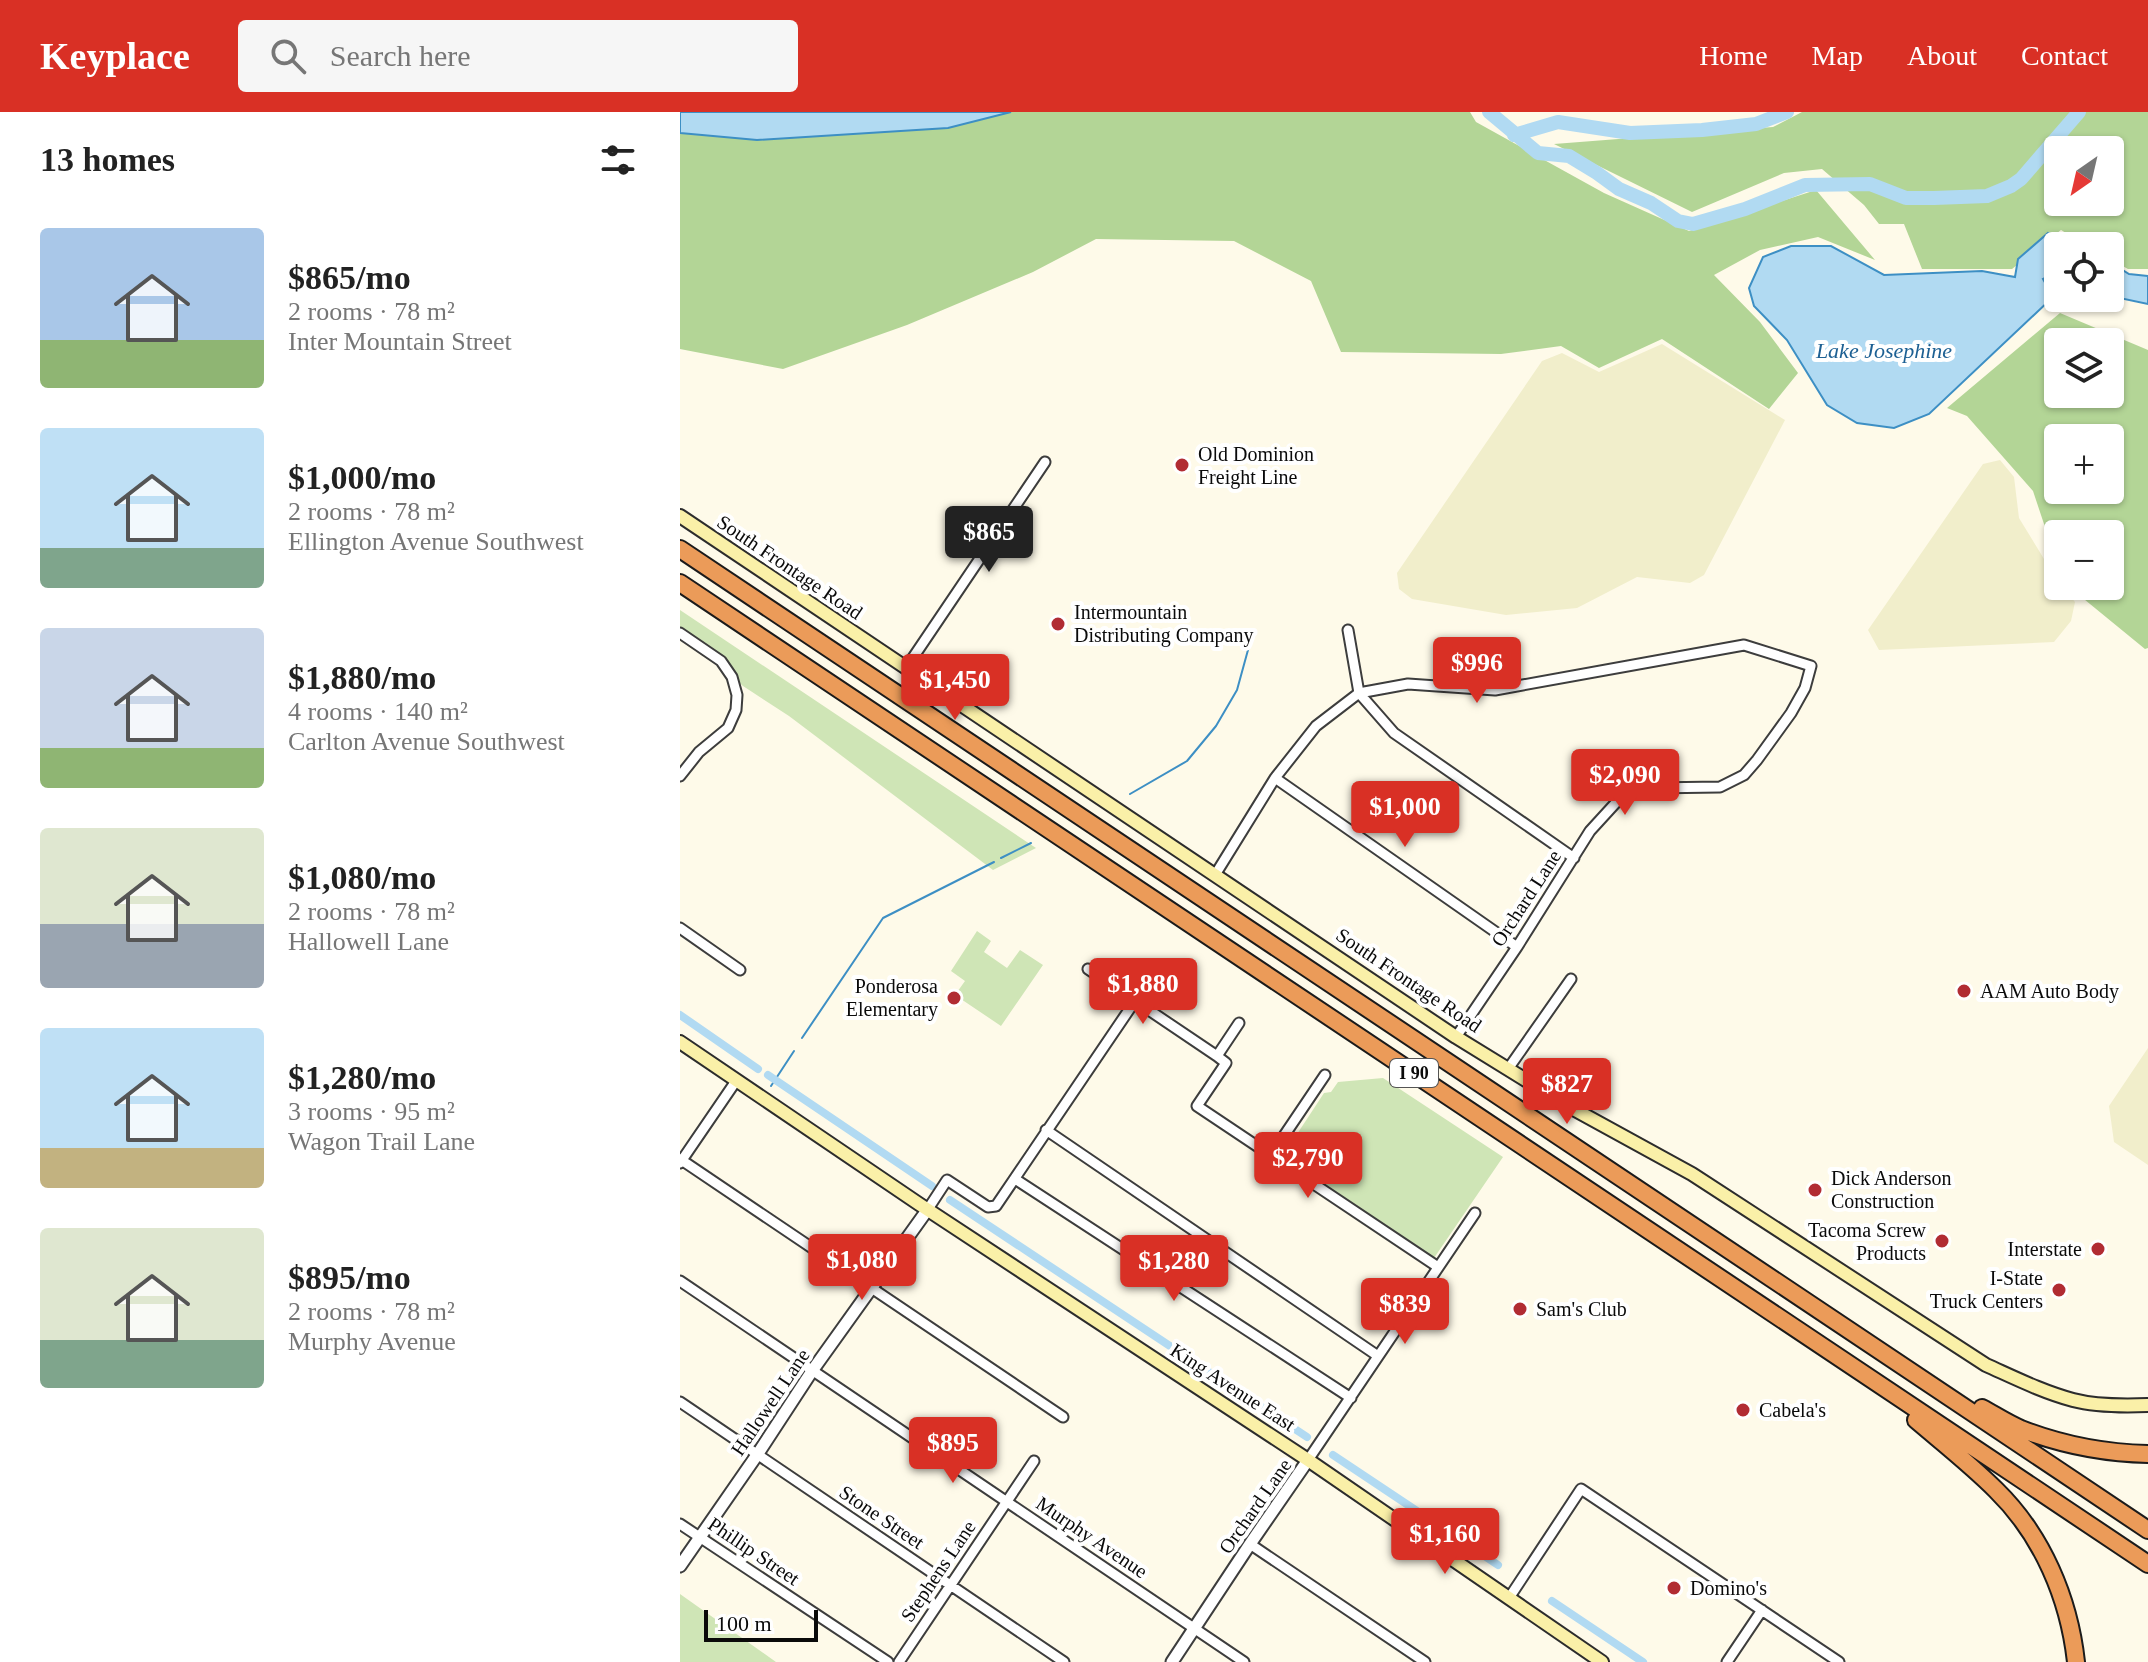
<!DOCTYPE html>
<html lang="en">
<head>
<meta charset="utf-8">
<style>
	body { margin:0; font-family:"Times New Roman",serif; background:#f6f6f6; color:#222; height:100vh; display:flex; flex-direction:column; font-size:30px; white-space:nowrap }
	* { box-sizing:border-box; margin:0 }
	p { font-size:26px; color:#767676 }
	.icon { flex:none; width:44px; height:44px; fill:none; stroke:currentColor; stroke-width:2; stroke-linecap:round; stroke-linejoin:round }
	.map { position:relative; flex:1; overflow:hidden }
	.sheet { display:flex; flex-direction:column; background:#fff; width:680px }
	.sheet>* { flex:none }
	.needle { width:52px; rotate:214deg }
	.controls { position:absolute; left:1364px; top:24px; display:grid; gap:16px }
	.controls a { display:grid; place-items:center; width:80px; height:80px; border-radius:8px; background:#fff; box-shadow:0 2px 6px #0004; font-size:40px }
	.scale { position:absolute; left:24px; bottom:20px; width:114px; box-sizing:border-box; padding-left:8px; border:4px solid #0a0a0a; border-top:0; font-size:22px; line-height:28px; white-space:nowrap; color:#0a0a0a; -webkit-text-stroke:6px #fff; paint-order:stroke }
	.price { position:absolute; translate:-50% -68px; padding:0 18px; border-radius:8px; background:#d93025; color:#fff; font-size:26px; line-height:52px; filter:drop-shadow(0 2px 4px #0008) }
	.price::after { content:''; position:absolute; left:50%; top:48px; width:24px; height:18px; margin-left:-12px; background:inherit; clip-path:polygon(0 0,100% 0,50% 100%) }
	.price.current { background:#222; color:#fff }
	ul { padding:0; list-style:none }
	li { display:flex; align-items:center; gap:24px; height:200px; padding:0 40px }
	li span { display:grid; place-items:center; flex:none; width:224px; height:160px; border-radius:8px; color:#555 }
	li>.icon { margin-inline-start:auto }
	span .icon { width:96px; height:96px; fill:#fffc; stroke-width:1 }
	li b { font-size:34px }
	h2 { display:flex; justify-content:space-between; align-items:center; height:96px; padding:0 40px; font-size:34px }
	header { display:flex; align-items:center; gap:48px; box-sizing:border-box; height:112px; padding:0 40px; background:#d93025; color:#fff }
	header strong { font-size:38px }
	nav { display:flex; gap:44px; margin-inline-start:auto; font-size:28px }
	.search { width:560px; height:72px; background:#f6f6f6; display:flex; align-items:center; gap:20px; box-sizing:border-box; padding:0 28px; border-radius:8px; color:#767676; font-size:30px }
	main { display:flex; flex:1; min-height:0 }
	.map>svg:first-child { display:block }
	.farmland { fill:#f1eecb }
	.green { fill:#cfe5b6 }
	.forest { fill:#b3d596; fill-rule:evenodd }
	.water { fill:#b1daf2; stroke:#3d8fc4; stroke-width:2 }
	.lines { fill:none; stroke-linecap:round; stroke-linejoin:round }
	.stream { stroke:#3d8fc4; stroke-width:2 }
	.canal { stroke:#b1daf2; stroke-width:8 }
	.river { stroke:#b1daf2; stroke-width:14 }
	.minor-casing { stroke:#3d3d3d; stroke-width:13 }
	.tertiary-casing { stroke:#3d3d3d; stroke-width:15 }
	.secondary-casing { stroke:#2c2c2c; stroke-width:16 }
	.motorway-casing { stroke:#1b1b1b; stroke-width:20 }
	.minor { stroke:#fff; stroke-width:9 }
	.tertiary { stroke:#fff; stroke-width:11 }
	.secondary { stroke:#faf0a8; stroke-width:12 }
	.motorway { stroke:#eb9b59; stroke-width:16 }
	.poi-dot { fill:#b12c33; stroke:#fff; stroke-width:3 }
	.labels { text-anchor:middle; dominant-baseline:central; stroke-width:8; stroke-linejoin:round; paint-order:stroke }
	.shield { fill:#fff; stroke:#545454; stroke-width:2 }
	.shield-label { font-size:18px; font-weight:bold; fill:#0a0a0a }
	.poi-label { font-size:20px; fill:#0a0a0a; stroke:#fff; text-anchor:start }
	.street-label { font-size:20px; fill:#0a0a0a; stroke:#fff }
	.water-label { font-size:22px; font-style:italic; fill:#1d6093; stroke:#fff }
</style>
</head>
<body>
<header>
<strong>Keyplace</strong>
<div class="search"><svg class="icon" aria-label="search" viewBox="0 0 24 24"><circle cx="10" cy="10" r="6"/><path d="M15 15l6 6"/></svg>Search here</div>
<nav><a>Home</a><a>Map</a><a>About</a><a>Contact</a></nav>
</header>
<main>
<section class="sheet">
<h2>13 homes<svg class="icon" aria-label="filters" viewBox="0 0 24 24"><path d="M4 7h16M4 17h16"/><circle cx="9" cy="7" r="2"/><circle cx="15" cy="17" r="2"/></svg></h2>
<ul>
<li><span style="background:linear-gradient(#a9c7e8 70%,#8fb573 0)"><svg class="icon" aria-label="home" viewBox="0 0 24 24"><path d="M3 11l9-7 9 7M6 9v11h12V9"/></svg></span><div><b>$865/mo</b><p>2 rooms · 78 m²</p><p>Inter Mountain Street</p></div></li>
<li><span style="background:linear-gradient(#bfe0f5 75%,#7fa58c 0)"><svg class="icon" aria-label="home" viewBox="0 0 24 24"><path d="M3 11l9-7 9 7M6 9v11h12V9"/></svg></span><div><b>$1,000/mo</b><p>2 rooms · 78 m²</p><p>Ellington Avenue Southwest</p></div></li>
<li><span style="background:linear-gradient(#c9d6e8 75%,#8fb573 0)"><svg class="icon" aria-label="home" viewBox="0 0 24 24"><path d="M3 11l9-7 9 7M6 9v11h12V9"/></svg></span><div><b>$1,880/mo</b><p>4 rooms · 140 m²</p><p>Carlton Avenue Southwest</p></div></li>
<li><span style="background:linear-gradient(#dfe7d0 60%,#9aa5b1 0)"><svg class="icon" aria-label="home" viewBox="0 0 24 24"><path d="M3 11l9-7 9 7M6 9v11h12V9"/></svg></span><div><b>$1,080/mo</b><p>2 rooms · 78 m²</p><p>Hallowell Lane</p></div></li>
<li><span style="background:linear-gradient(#bfe0f5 75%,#c2b280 0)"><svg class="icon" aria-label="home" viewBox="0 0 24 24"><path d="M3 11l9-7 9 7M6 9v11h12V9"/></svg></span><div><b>$1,280/mo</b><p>3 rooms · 95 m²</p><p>Wagon Trail Lane</p></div></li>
<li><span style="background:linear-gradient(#dfe7d0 70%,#7fa58c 0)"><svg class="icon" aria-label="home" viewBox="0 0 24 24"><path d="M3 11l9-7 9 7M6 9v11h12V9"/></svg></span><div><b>$895/mo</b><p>2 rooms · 78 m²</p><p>Murphy Avenue</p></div></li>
</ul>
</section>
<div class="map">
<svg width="1468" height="1550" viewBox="0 0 1468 1550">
	<rect width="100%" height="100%" fill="#fefae9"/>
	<path class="farmland" d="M982 232 1105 308 1024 463 1010 471 957 465 897 496 826 503 732 487 719 477 717 461 862 249 882 241 919 260Z
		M1320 348 1334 365 1339 406 1378 470V474H1382L1395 490 1391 509 1374 530 1199 538 1188 518 1303 352Z
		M1468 936V1053L1434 1030 1429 994Z"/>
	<path class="green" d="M0 498 356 736 313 758 109 604 63 574 0 519Z
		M297 819 311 829 304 840 327 856 340 838 363 853 321 914 275 883 285 869 271 859Z
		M703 966 823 1045 754 1146 602 1045 644 981 651 980 658 970Z
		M0 1482 96 1550H0Z"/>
	<path class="forest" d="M331 0H790L796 10 924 81 1009 119 1136 78 1195 148 1138 125 1080 138 1034 163 1080 210 1118 261 1089 297 982 227 919 256 881 234 821 242 661 240 631 169 554 129 416 127 353 160 227 213 103 257 0 237V21L77 28 268 16Z
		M1122 0H1468V157H1448L1430 147V134H1408L1381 118 1332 157H1242L1224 112H1199L1184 93 1142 57 1104 61 1012 100 874 32 1093 15ZM1378 38H1430V90H1378Z
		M1380 201 1468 238V536L1465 537 1388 474H1430V422H1378V454L1353 379 1287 304 1267 296ZM1430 230V282H1378V230ZM1378 326H1430V378H1378Z"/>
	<path class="water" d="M0 0H331L268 16 77 28 0 21Z
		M1368 121 1404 134H1378V160L1363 167 1373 185 1249 302 1214 316 1177 311 1147 293 1107 228 1074 194 1069 176 1083 145 1111 134H1151L1204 163 1302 159 1335 165 1338 147Z
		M1430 150 1449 162 1468 164V192L1430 184Z"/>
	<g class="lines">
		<path class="stream" d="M450 682 507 649 536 614 557 578 571 527
			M321 746 351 731
			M122 926 203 806 314 750
			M91 974 114 939"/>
		<path class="canal" d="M0 903 78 957
			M88 963 252 1074
			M270 1088 627 1325
			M653 1343 818 1453
			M872 1489 963 1550"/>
		<path class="river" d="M809 0 858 41 889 44 917 61 939 77 971 91 998 109 1013 112 1065 97 1125 73 1190 72 1226 86H1254L1307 84 1331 74 1341 67 1399 0
			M834 23 878 10 950 21 1022 18 1076 12 1107 0"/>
		<g class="minor-casing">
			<path id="minor" d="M668 518 679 581 714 621 894 746
				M0 521 41 549 52 565 57 583 56 598 48 616 19 640 0 664
				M226 556 365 350
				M595 666 837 835
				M535 763 595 666 636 614 679 581 728 572 815 578 1064 533 1131 554 1125 576 1111 601 1077 648 1064 663 1040 675 971 676 942 684 910 719 837 835 776 925
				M0 816 60 858
				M408 857 537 944
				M559 911 537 944 546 951 517 994 758 1155
				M828 957 891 867
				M366 1018 698 1244
				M591 1043 645 963
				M0 1047 383 1305
				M0 1051 56 969
				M335 1067 671 1286
				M248 1097 267 1068 308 1095 316 1094 478 855
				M0 1169 564 1550
				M0 1290 384 1550
				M628 1348 795 1101
				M0 1412 208 1550
				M570 1432 745 1550
				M829 1486 901 1377 1159 1550
				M219 1550 354 1349
				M1047 1550 1082 1498"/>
		</g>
		<g class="tertiary-casing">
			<path id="tertiary" d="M0 1454 77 1343 132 1259 248 1097
				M492 1550 570 1432 628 1348"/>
		</g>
		<g class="secondary-casing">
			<path id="secondary" d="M0 404 776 925 888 994 1012 1062 1306 1253C1335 1266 1363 1280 1393 1288 1416 1294 1444 1294 1468 1293
				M0 930 239 1092 628 1348 922 1550"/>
		</g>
		<g class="motorway-casing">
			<path id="motorway" d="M0 437 1468 1418
				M0 471 1468 1452
				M1302 1296C1315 1303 1327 1311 1341 1317 1382 1333 1424 1341 1468 1342
				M1236 1308C1263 1331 1291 1353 1316 1378 1362 1423 1389 1486 1396 1550"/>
		</g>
		<use href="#minor" class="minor"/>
		<use href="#tertiary" class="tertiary"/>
		<use href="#secondary" class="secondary"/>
		<use href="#motorway" class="motorway"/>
	</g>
	<g class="poi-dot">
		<circle cx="502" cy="353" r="8"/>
		<circle cx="378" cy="512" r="8"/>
		<circle cx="1284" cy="879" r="8"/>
		<circle cx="274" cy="886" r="8"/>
		<circle cx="1135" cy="1078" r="8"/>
		<circle cx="1262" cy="1129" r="8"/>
		<circle cx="1418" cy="1137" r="8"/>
		<circle cx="1379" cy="1178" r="8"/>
		<circle cx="840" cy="1197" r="8"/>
		<circle cx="1063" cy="1298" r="8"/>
		<circle cx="994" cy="1476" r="8"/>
	</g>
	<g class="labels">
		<rect class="shield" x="710" y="947" width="48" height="28" rx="6"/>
		<g class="shield-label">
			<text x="734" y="961">I 90</text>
		</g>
		<g class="poi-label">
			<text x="518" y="342">Old Dominion<tspan x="518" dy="23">Freight Line</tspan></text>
			<text x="394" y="500">Intermountain<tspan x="394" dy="23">Distributing Company</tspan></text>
			<text x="258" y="874" text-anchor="end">Ponderosa<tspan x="258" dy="23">Elementary</tspan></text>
			<text x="1300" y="879">AAM Auto Body</text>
			<text x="1151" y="1066">Dick Anderson<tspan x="1151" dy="23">Construction</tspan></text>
			<text x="1246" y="1118" text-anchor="end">Tacoma Screw<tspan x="1246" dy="23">Products</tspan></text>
			<text x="1402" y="1137" text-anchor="end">Interstate</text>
			<text x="1363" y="1166" text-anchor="end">I-State<tspan x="1363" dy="23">Truck Centers</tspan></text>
			<text x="856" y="1197">Sam's Club</text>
			<text x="1079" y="1298">Cabela's</text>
			<text x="1010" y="1476">Domino's</text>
		</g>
		<g class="street-label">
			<text transform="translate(110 455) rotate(34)">South Frontage Road</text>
			<text transform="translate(846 786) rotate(-57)">Orchard Lane</text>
			<text transform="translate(729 868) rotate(34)">South Frontage Road</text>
			<text transform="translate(553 1275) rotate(33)">King Avenue East</text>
			<text transform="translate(90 1290) rotate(-56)">Hallowell Lane</text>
			<text transform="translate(575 1394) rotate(-55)">Orchard Lane</text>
			<text transform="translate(202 1405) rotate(34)">Stone Street</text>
			<text transform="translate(412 1425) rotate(34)">Murphy Avenue</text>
			<text transform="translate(74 1439) rotate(34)">Phillip Street</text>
			<text transform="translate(258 1459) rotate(-56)">Stephens Lane</text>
		</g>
		<g class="water-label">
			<text x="1204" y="238">Lake Josephine</text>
		</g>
	</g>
</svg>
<div class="controls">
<a><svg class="needle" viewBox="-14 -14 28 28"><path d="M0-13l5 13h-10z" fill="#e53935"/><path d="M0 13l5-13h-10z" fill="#767676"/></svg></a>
<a><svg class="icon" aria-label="locate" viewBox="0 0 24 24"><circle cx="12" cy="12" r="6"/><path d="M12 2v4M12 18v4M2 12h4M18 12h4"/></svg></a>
<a><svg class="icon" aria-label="layers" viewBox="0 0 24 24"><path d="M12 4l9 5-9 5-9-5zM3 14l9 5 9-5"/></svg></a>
<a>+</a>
<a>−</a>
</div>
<div class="scale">100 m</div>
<b class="price current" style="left:309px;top:462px">$865</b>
<b class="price" style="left:797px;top:593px">$996</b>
<b class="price" style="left:275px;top:610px">$1,450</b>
<b class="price" style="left:945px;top:705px">$2,090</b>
<b class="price" style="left:725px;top:737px">$1,000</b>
<b class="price" style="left:463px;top:914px">$1,880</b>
<b class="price" style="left:887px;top:1014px">$827</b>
<b class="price" style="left:628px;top:1088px">$2,790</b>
<b class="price" style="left:182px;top:1190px">$1,080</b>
<b class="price" style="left:494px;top:1191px">$1,280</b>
<b class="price" style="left:725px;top:1234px">$839</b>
<b class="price" style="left:273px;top:1373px">$895</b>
<b class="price" style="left:765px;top:1464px">$1,160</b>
</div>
</main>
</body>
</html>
